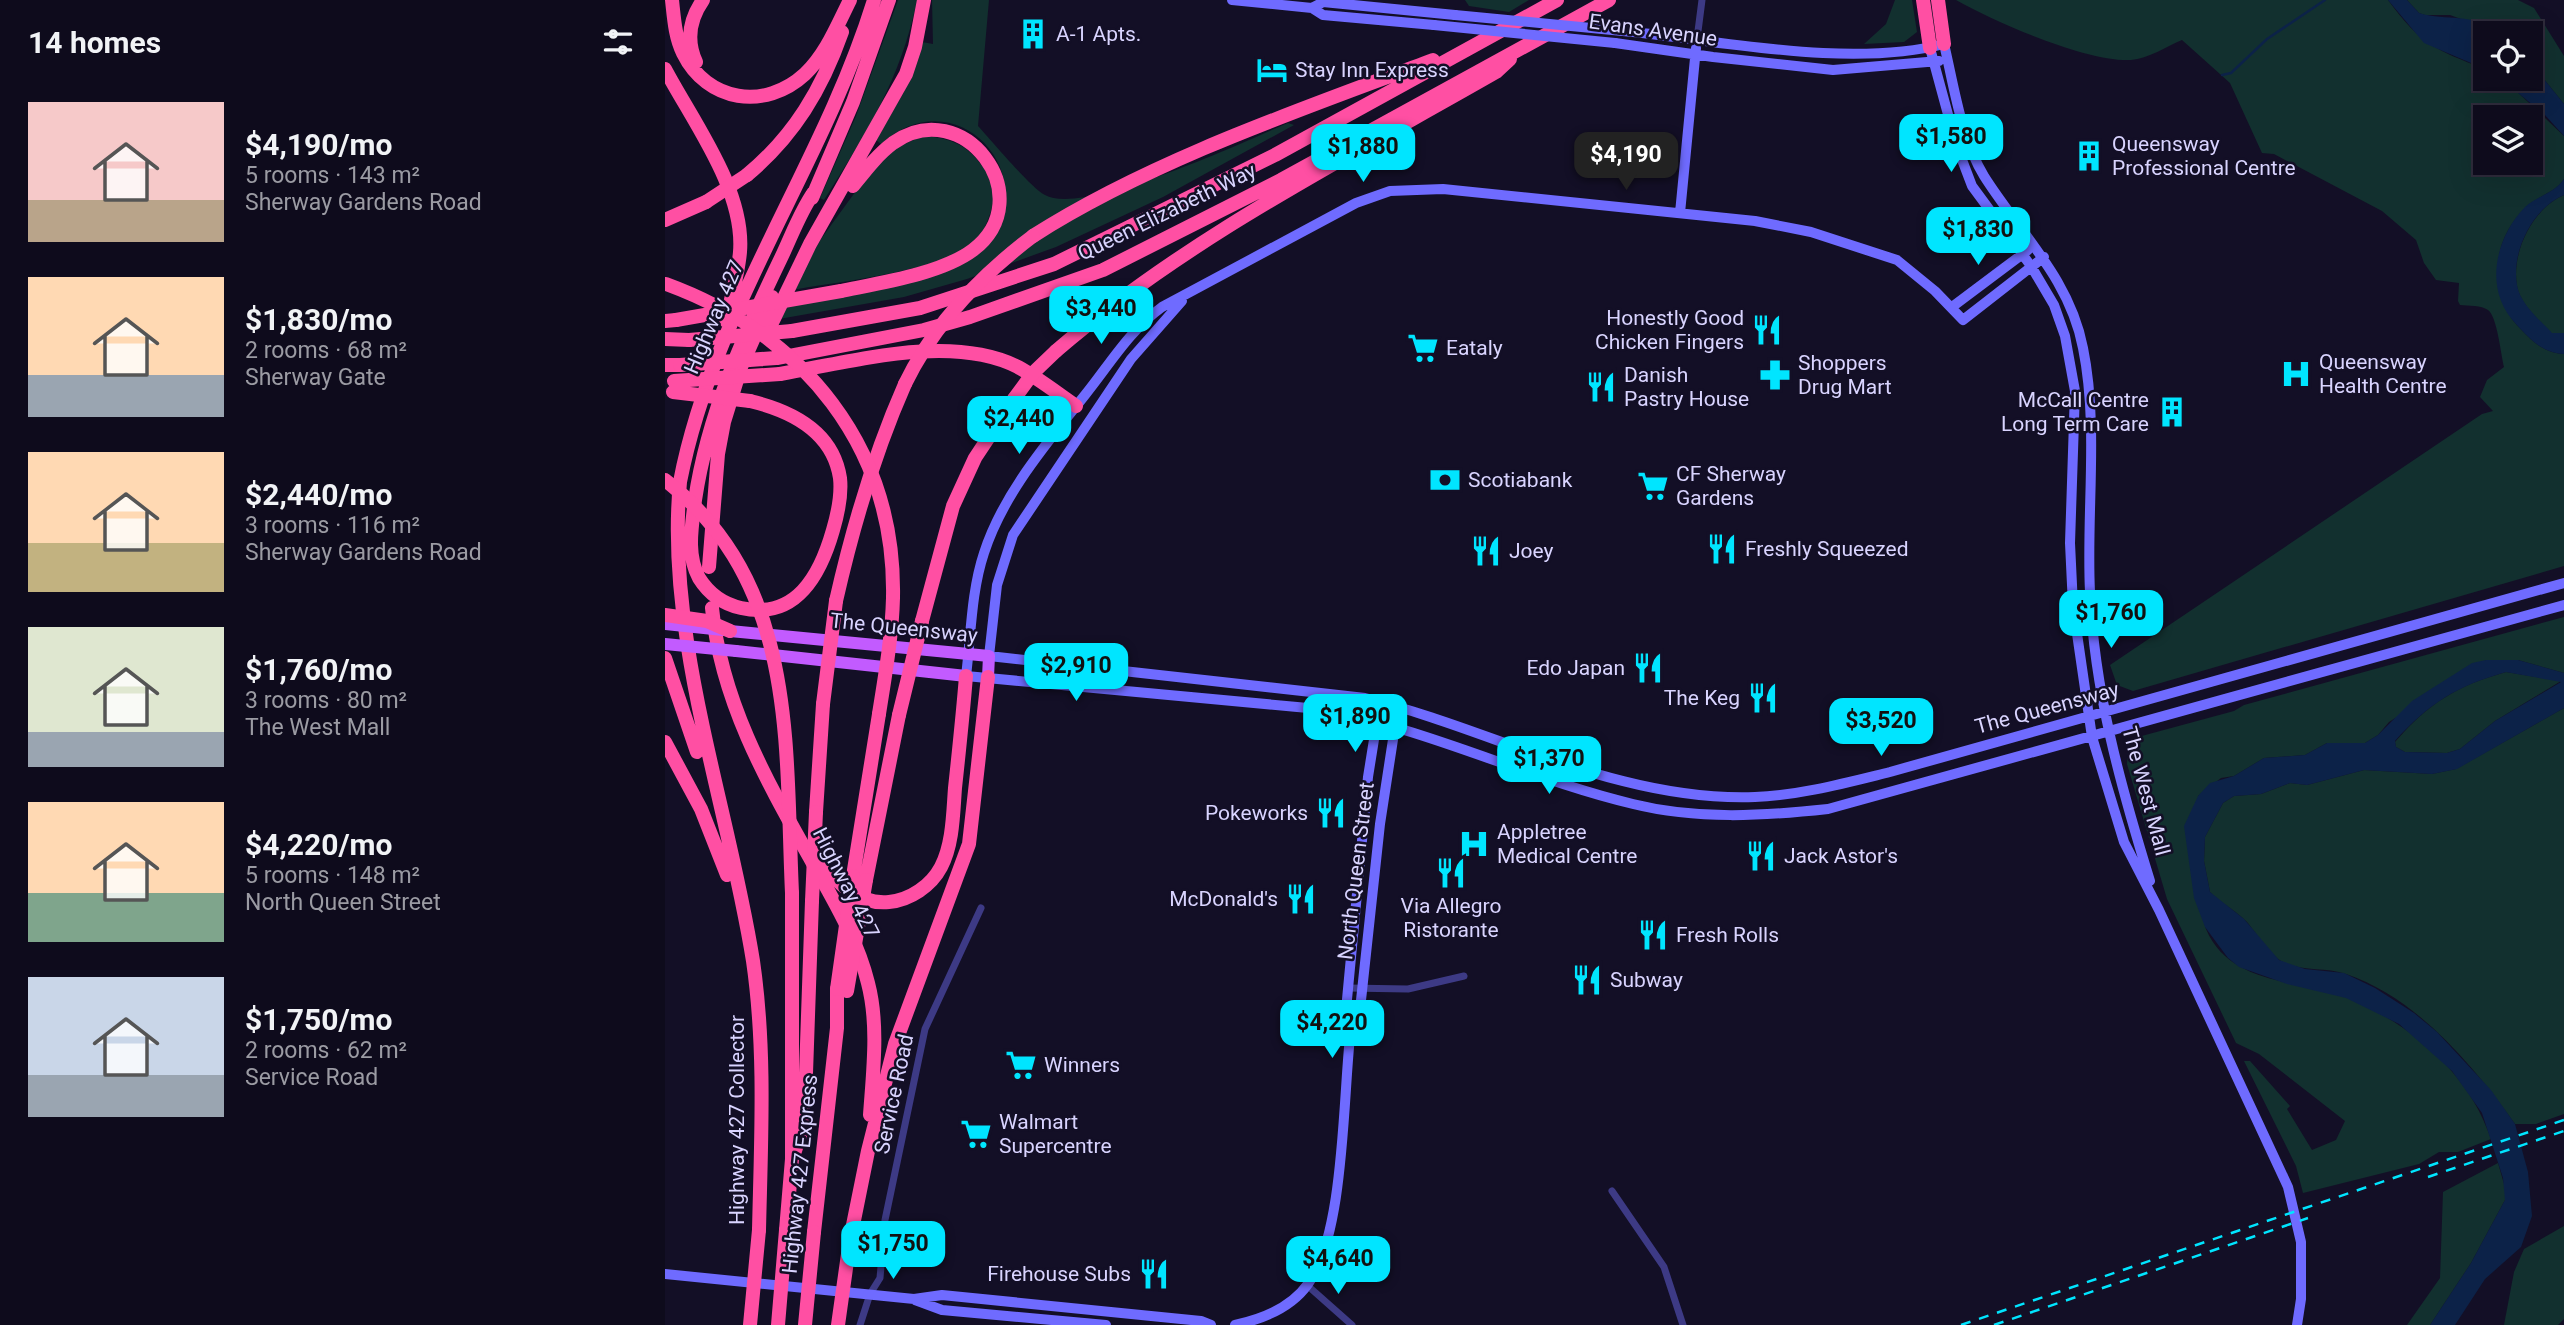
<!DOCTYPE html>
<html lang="en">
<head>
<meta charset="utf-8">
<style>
	body { margin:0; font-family:Roboto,sans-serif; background:#171425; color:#f1f3f6; height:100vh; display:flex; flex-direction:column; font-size:26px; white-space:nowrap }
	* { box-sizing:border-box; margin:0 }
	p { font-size:23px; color:#9b9ba3 }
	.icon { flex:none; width:38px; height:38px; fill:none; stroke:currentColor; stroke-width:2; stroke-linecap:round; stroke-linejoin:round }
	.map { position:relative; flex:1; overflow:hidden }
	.sheet { display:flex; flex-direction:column; background:#0e0b1c; width:665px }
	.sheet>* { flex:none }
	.buttons { position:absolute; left:1808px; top:21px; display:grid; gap:14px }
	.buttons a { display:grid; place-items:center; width:70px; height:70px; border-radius:0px; background:#0e0b1c; box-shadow:0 7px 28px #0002,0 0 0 2px #2e2b3b; font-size:35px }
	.price { position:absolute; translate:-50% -60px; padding:0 16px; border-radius:14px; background:#00e5ff; color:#111; font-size:23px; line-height:46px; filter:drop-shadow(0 2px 4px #0008) }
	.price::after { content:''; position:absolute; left:50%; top:42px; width:21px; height:16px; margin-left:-10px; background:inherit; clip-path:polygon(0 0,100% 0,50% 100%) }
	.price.selected { background:#222; color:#fff }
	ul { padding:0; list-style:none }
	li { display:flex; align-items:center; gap:21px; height:175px; padding:0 28px }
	li span { display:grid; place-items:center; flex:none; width:196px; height:140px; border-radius:0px; color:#555 }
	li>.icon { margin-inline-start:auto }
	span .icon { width:84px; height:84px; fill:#fffc; stroke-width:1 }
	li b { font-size:30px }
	h2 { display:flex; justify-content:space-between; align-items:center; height:84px; padding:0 28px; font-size:30px }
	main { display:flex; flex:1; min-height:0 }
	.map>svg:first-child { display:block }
	.green { fill:#12302f; fill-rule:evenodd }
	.water { fill:#0c2248; fill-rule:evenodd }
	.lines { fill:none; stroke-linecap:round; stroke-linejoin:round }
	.stream { stroke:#0c2248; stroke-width:2.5 }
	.street { stroke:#3d3a85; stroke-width:7 }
	.secondary { stroke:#6f6bff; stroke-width:10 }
	.primary { stroke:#c25bff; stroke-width:12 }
	.highway { stroke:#ff4fa3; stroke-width:14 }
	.rail { stroke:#00e5ff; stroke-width:2.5; stroke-dasharray:10 9; stroke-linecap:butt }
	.secondary-bridge { stroke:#6f6bff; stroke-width:10 }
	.primary-bridge { stroke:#c25bff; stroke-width:12 }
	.highway-bridge { stroke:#ff4fa3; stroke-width:14 }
	.labels { text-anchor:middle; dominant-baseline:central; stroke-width:5; stroke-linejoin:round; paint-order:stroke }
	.street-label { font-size:21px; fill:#d9d4ff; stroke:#130f26 }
	.poi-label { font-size:21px; fill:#d9d4ff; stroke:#130f26; text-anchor:start }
</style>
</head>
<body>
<main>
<section class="sheet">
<h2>14 homes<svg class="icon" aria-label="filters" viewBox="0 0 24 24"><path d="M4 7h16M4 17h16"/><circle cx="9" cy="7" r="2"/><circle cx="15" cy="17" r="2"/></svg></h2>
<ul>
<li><span style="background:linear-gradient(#f6c9c9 70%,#b9a48a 0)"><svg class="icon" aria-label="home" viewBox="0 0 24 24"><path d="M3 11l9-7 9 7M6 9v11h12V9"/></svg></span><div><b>$4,190/mo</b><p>5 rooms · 143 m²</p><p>Sherway Gardens Road</p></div></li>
<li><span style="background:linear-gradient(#ffd9b3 70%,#9aa5b1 0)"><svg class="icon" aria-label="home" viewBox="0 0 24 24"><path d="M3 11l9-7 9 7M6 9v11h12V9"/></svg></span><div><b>$1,830/mo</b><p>2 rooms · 68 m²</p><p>Sherway Gate</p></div></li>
<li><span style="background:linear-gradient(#ffd9b3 65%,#c2b280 0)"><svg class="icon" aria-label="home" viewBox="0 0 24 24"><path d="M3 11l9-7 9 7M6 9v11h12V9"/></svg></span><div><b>$2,440/mo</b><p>3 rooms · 116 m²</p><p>Sherway Gardens Road</p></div></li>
<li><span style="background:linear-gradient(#dfe7d0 75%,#9aa5b1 0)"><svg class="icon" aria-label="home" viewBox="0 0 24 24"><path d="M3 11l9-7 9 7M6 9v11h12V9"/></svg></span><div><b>$1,760/mo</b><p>3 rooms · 80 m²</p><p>The West Mall</p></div></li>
<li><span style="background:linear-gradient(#ffd9b3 65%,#7fa58c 0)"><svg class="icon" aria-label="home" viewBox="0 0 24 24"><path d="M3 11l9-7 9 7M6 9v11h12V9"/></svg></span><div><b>$4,220/mo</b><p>5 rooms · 148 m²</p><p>North Queen Street</p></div></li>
<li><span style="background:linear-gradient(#c9d6e8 70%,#9aa5b1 0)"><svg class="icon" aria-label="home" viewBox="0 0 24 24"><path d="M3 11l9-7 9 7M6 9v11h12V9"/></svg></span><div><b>$1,750/mo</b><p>2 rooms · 62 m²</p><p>Service Road</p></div></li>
</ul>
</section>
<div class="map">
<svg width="1899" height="1325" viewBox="0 0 1899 1325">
	<rect width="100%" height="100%" fill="#130f26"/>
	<path class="green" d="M233 0H252C236 79 201 134 159 200L155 198 191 116Z
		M267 0H324L313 126C327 141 365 187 380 195 418 217 581 141 623 123L629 125 498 197 391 247 302 279 239 297 114 319 121 304 314 253C387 182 294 74 216 144L211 140 239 92 257 42 268 44Z
		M800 0H864L844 12 804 6Z
		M1230 0H1247L1252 32 1239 42 1199 44 1221 24Z
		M1291 0H1723C1755 44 1771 50 1820 69V79H1836L1844 84 1899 136V179C1890 193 1872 196 1861 207 1834 234 1826 266 1839 300 1842 308 1844 317 1851 324 1865 339 1877 353 1899 354V566L1468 691 1452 685 1445 665 1817 414 1828 411 1815 397 1822 380 1839 367C1836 355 1832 316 1823 310 1816 305 1804 306 1795 305L1793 301 1794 283 1771 280 1759 263 1751 240 1717 211 1609 154 1597 153 1565 83 1517 40C1502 46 1483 59 1466 60 1421 62 1330 22 1291 0ZM1820 117H1866V163H1820Z
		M1742 0H1853L1869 8 1899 56V104L1866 63V33H1834L1785 15H1760L1754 13Z
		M258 136C288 138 304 146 320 170 328 182 331 197 326 211 322 223 318 234 308 243 278 271 170 282 127 290L156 239 196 184 228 149Z
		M1899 195V333L1887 334C1875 321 1855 304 1852 286 1846 252 1868 208 1899 195Z
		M1899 617V673L1853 660H1821L1724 722 1713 735 1700 743H1662L1640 755 1599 758 1569 776 1556 778 1533 796C1535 828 1537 860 1538 892 1539 903 1537 918 1541 929 1565 986 1634 979 1683 998 1746 1024 1804 1073 1826 1139L1793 1152H1774L1754 1164 1638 1193 1631 1166 1579 1061H1585L1625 1106 1622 1109 1647 1150 1671 1140 1680 1121 1594 1054 1571 1043 1502 899 1462 764 1463 748 1473 737 1569 711 1579 705Z
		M1841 672 1896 681 1830 721 1795 749 1782 753 1740 752 1731 747 1730 742C1764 703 1791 686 1841 672Z
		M1899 708V1114L1871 1124H1850C1808 1065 1752 998 1681 974 1659 966 1633 973 1613 959 1601 949 1592 934 1582 922 1571 911 1556 903 1545 892L1539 861 1540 837 1558 803 1569 796 1596 794 1625 783 1642 785 1699 770 1767 774 1791 769Z
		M1833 1163 1841 1191 1840 1200 1806 1263 1765 1325H1742L1775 1278 1778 1192Z
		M1899 1226V1319L1893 1325H1839L1849 1272 1859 1249Z"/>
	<path class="water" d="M1723 0H1742L1754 13C1783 22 1806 11 1834 33H1820V69L1759 43Z
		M1866 63 1899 104V136L1880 115 1836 79H1866Z
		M1899 179V195C1868 208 1846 251 1852 285 1855 304 1875 320 1887 333H1899V354C1877 353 1865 339 1851 324 1818 290 1830 238 1860 207 1872 196 1890 193 1899 179Z
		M1821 660H1853L1899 673V708L1792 769 1767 774 1699 770 1642 785 1625 783 1596 794 1569 796 1558 803 1540 837 1539 861 1545 892 1579 919 1614 960 1640 969 1679 973 1710 988 1749 1013 1772 1032 1826 1090 1850 1124 1863 1172 1867 1216 1856 1247 1820 1279 1790 1325H1765L1806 1263 1840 1200 1838 1178 1817 1113 1787 1071 1734 1024 1681 998 1622 984 1574 967 1563 958 1540 927 1529 898 1519 826 1533 796 1545 783 1569 776 1599 758 1640 755 1662 743H1700L1713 735 1747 701 1807 663ZM1841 672 1896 682 1830 721 1795 749 1782 753 1740 752 1731 747 1730 741C1764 703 1792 686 1841 672Z"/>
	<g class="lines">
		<path class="stream" d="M1557 75 1566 73 1602 39 1660 0"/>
		<path class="street" d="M1032 39 1037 0
			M683 988 743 989 799 976
			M947 1191 999 1267 1018 1325
			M643 1286 687 1325
			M195 1325 205 1294 215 1278 220 1220 260 1029 316 908"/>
		<path class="secondary" d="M567 0 647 8 658 15 769 25
			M647 8 658 2 790 15
			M968 32C1062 42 1187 68 1279 44 1289 86 1296 138 1319 176 1355 233 1405 279 1418 348 1434 427 1421 512 1425 592 1429 691 1456 787 1485 881
			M950 43 1048 57 1168 70 1274 61
			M1265 48 1291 144 1307 186 1366 266 1389 305 1400 336 1410 391 1405 543 1408 606 1427 737 1459 842 1494 910 1623 1187 1636 1242V1299L1632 1325
			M1015 213 1031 48
			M1379 257 1298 320 1270 291 1232 260 1146 232 1090 221 778 189 725 191 691 203 497 307C464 331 445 364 420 395 382 443 338 494 319 553 306 592 306 636 301 676L643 708C756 724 858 778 968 804 1032 820 1099 816 1163 809L1899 605
			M517 301 466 359 348 535 332 585 324 656 700 698C831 730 951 802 1090 797 1136 795 1180 783 1225 772L1899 583
			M1287 307 1363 250
			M685 1037 693 1028 715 824 733 707
			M0 1274 249 1299 277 1295 536 1321 546 1325
			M250 1300 277 1310 441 1325
			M570 1325C598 1319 626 1308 643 1284 679 1235 678 1101 685 1037L679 1026 681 1010 703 777 715 702"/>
		<path class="primary" d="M65 631 324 656 323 677
			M71 651 301 676"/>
		<path class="highway" d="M7 0C9 18 10 37 18 53 42 102 100 111 140 74 161 54 172 26 185 0
			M1258 0 1265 48
			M1273 0 1279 44
			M31 62C21 40 24 20 38 0
			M0 69C28 122 80 190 75 252 73 275 66 298 61 321
			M82 175C129 136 157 89 177 32
			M147 198 188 102 224 0
			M0 220 41 202
			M368 236C485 161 637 109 768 60
			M176 291C215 283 276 274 308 250 377 197 298 93 228 143 212 155 200 171 188 186
			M0 321 11 320
			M103 331 145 244 241 74 250 47 259 0
			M127 331 255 308 389 264 610 155 892 0
			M0 339 24 340
			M391 351C522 238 681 158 831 72L845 59
			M113 358 259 330 305 317 438 270 616 180 944 0
			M0 365H15
			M115 374C186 362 286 333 353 367 373 378 392 393 411 406
			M85 401C127 411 168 432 175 478 177 496 173 513 168 530 155 576 131 620 76 608 58 604 44 594 34 578 21 554 27 526 30 500 43 413 78 337 116 258 127 235 135 212 149 192
			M44 567 53 454 59 422 76 367 107 297
			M171 601C188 526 209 454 240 384
			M47 608C56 700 100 778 145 858 167 898 192 938 203 983 214 1025 208 1072 205 1115
			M257 621 288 506 310 458 349 399
			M0 658 32 752
			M0 742 36 809 62 875
			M151 812 158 704
			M155 859C171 882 192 905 224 902 245 900 266 886 276 867 288 844 288 814 290 788 294 751 298 713 301 676
			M188 876 214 714
			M201 880 234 715
			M130 1151 136 1132 141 1073 147 901
			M94 1230C96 1141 101 1050 88 961 64 808 0 637 15 482 48 310 158 166 209 0
			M121 1230 127 1159V893
			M149 1232 172 1028V989
			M185 1240 203 1151 230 1044 304 844 323 677"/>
		<path class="rail" d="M1763 1177 1899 1131
			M1296 1325 1899 1120
			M1329 1325 1643 1218"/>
		<path class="secondary-bridge" d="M790 15 968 32
			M769 25 950 43"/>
		<path class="primary-bridge" d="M0 624 58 630
			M0 644 71 651"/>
		<path class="highway-bridge" d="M41 202 82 175
			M1 284C138 334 231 447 228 598 227 637 220 676 214 714
			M11 320 176 291
			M24 340 127 331
			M15 365 111 358
			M9 381 115 374
			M240 384C269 324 315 276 368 236
			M8 392 85 401
			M349 399 368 373 391 351
			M0 480C133 583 120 743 127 893
			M0 615 42 621 65 631
			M158 704 171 601
			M234 715 257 621
			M147 901 151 812
			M172 989 188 876
			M182 991 201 880
			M85 1325 94 1230
			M113 1325 121 1230
			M140 1325 149 1232
			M173 1325 185 1240"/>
	</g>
	<defs>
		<g id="building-bare" transform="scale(2.415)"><path d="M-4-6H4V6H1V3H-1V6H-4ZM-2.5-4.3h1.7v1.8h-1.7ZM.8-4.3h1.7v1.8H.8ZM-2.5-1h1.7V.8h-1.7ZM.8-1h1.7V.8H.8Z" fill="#00e5ff" stroke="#130f26" stroke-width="2.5" paint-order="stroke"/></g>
		<g id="hotel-bare" transform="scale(2.415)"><path d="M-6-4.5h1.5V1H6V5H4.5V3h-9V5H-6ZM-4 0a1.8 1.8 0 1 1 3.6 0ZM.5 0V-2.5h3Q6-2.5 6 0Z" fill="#00e5ff" stroke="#130f26" stroke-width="2.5" paint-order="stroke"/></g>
		<g id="restaurant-bare" transform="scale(2.415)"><path d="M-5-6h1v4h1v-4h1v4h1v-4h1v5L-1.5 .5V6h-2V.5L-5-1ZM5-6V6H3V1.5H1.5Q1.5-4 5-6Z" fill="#00e5ff" stroke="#130f26" stroke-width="2.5" paint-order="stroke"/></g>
		<g id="supermarket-bare" transform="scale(2.415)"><path d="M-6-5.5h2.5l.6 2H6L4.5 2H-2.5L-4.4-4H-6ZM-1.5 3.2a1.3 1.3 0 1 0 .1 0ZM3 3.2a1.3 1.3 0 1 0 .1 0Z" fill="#00e5ff" stroke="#130f26" stroke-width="2.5" paint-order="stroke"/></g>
		<g id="hospital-bare" transform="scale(2.415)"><path d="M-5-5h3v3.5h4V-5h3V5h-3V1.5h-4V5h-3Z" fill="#00e5ff" stroke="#130f26" stroke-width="2.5" paint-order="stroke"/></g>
		<g id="pharmacy-bare" transform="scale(2.415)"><path d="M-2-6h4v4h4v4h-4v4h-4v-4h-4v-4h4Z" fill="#00e5ff" stroke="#130f26" stroke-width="2.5" paint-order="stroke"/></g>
		<g id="bank-bare" transform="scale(2.415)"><path d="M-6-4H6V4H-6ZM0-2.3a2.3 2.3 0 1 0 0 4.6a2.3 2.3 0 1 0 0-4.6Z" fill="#00e5ff" stroke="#130f26" stroke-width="2.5" paint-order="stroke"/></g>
	</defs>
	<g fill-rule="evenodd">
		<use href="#building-bare" x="368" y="34"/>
		<use href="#hotel-bare" x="607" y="70"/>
		<use href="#building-bare" x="1424" y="156"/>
		<use href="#restaurant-bare" x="1102" y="330"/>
		<use href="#supermarket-bare" x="758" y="348"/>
		<use href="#hospital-bare" x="1631" y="374"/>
		<use href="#pharmacy-bare" x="1110" y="375"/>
		<use href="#restaurant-bare" x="936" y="387"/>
		<use href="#building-bare" x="1507" y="412"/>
		<use href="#bank-bare" x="780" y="480"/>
		<use href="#supermarket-bare" x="988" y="486"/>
		<use href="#restaurant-bare" x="1057" y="549"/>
		<use href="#restaurant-bare" x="821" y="551"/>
		<use href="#restaurant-bare" x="983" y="668"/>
		<use href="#restaurant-bare" x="1098" y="698"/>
		<use href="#restaurant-bare" x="666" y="813"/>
		<use href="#hospital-bare" x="809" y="844"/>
		<use href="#restaurant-bare" x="1096" y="856"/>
		<use href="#restaurant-bare" x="786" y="873"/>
		<use href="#restaurant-bare" x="636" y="899"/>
		<use href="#restaurant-bare" x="988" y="935"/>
		<use href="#restaurant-bare" x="922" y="980"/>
		<use href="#supermarket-bare" x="356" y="1065"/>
		<use href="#supermarket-bare" x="311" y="1134"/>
		<use href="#restaurant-bare" x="489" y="1274"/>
	</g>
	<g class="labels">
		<g class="street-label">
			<text transform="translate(988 30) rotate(8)">Evans Avenue</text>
			<text transform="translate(502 212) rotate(-26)">Queen Elizabeth Way</text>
			<text transform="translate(49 317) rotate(-67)">Highway 427</text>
			<text transform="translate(239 628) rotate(6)">The Queensway</text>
			<text transform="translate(1382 708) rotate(-15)">The Queensway</text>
			<text transform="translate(1481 791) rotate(75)">The West Mall</text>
			<text transform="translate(691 871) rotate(-83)">North Queen Street</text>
			<text transform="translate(181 883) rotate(63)">Highway 427</text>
			<text transform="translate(229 1094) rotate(-78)">Service Road</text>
			<text transform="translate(72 1120) rotate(-90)">Highway 427 Collector</text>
			<text transform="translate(135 1174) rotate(-84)">Highway 427 Express</text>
		</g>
		<g class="poi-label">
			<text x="391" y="34">A-1 Apts.</text>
			<text x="630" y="70">Stay Inn Express</text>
			<text x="1447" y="144">Queensway<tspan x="1447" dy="24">Professional Centre</tspan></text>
			<text x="1079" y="318" text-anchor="end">Honestly Good<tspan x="1079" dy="24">Chicken Fingers</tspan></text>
			<text x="781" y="348">Eataly</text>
			<text x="1654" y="362">Queensway<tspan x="1654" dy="24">Health Centre</tspan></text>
			<text x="1133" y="363">Shoppers<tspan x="1133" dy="24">Drug Mart</tspan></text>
			<text x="959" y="375">Danish<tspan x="959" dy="24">Pastry House</tspan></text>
			<text x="1484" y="400" text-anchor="end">McCall Centre<tspan x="1484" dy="24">Long Term Care</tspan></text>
			<text x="1011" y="474">CF Sherway<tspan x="1011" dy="24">Gardens</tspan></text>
			<text x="803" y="480">Scotiabank</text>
			<text x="1080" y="549">Freshly Squeezed</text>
			<text x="844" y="551">Joey</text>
			<text x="960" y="668" text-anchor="end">Edo Japan</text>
			<text x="1075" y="698" text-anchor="end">The Keg</text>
			<text x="643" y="813" text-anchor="end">Pokeworks</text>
			<text x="832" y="832">Appletree<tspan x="832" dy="24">Medical Centre</tspan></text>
			<text x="1119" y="856">Jack Astor's</text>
			<text x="613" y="899" text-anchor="end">McDonald's</text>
			<text x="786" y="906" text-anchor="middle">Via Allegro<tspan x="786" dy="24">Ristorante</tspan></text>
			<text x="1011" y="935">Fresh Rolls</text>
			<text x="945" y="980">Subway</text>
			<text x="379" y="1065">Winners</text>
			<text x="334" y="1122">Walmart<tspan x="334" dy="24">Supercentre</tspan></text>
			<text x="466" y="1274" text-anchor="end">Firehouse Subs</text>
		</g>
	</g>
</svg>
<div class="buttons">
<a><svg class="icon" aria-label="locate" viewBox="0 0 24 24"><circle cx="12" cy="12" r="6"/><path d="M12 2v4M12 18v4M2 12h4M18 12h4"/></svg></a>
<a><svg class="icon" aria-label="layers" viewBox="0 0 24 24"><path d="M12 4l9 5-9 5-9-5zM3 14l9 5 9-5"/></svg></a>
</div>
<b class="price" style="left:1286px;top:174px">$1,580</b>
<b class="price" style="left:698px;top:184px">$1,880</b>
<b class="price selected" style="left:961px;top:192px">$4,190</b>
<b class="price" style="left:1313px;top:267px">$1,830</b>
<b class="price" style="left:436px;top:346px">$3,440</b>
<b class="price" style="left:354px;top:456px">$2,440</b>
<b class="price" style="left:1446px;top:650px">$1,760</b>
<b class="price" style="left:411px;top:703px">$2,910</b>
<b class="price" style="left:690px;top:754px">$1,890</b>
<b class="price" style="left:1216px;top:758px">$3,520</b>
<b class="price" style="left:884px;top:796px">$1,370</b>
<b class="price" style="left:667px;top:1060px">$4,220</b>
<b class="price" style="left:228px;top:1281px">$1,750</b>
<b class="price" style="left:673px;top:1296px">$4,640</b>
</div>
</main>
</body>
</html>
